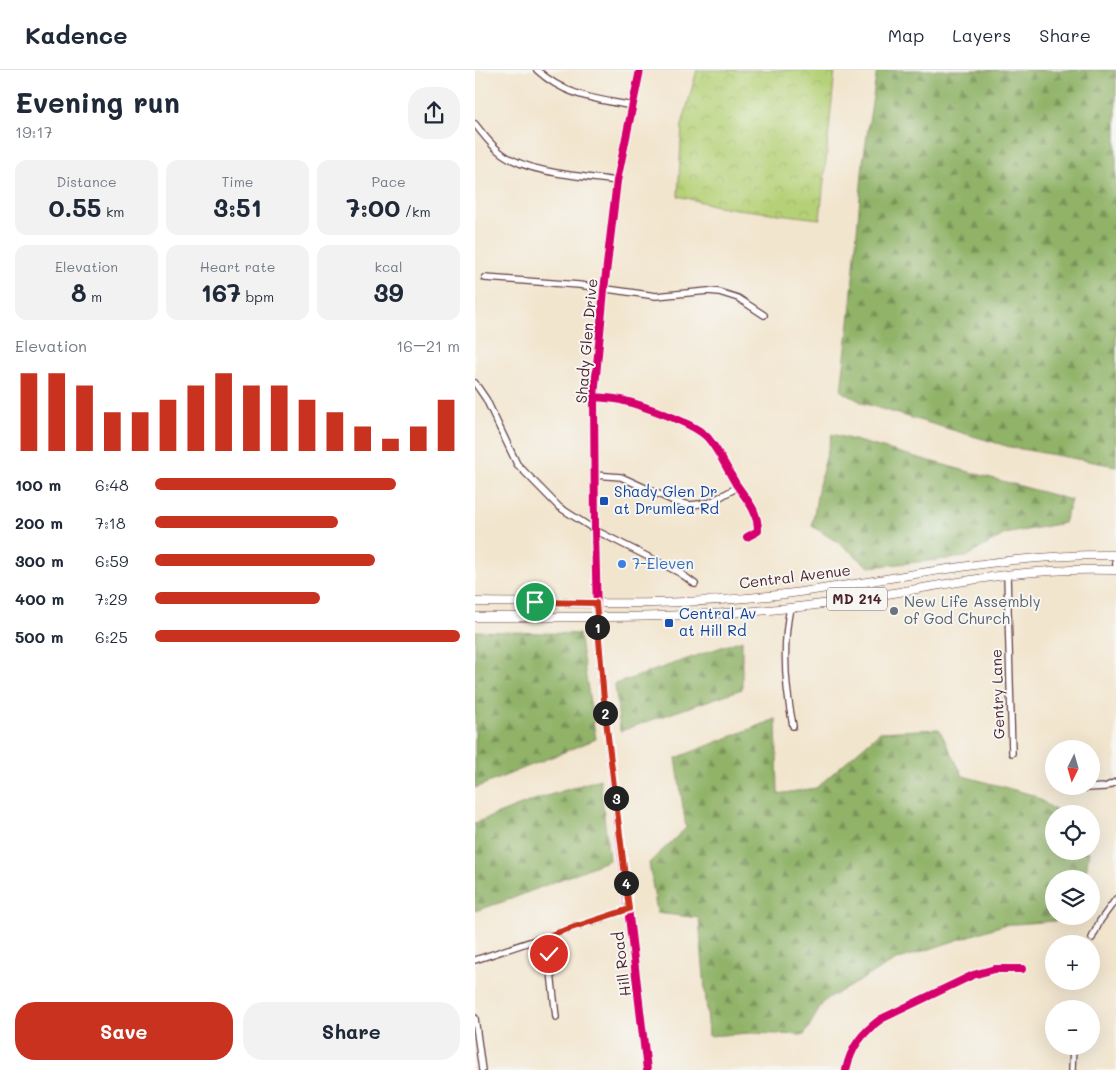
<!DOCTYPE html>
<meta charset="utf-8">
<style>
body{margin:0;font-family:Mali,sans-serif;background:#f2f2f3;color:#1f2937;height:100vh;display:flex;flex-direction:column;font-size:19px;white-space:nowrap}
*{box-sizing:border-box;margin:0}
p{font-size:16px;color:#747a83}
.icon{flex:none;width:28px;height:28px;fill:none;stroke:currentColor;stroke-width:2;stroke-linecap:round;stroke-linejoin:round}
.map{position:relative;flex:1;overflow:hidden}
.side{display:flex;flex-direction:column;background:#fff;width:475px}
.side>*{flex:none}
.needle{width:32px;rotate:185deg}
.controls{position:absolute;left:570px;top:670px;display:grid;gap:10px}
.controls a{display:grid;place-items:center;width:55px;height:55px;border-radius:50%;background:#fff;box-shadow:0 5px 20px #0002;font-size:25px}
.pin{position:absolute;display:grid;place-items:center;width:42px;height:42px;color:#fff;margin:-21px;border:2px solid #fff;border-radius:50%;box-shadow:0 1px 5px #0007}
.km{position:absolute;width:25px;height:25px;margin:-12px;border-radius:50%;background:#222;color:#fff;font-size:14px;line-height:25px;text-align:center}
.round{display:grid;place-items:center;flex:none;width:52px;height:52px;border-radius:20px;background:#f2f2f3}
.headline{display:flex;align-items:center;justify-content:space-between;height:85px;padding:0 15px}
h1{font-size:28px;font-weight:800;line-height:38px}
.figures{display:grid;grid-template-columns:repeat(3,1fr);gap:8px;height:85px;padding:5px 15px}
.figures div{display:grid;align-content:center;border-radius:12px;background:#f2f2f3;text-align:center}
.figures b{font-size:25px;font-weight:800}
.figures small{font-size:14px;font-weight:400}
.figures p{font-size:14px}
.chart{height:140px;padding:10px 15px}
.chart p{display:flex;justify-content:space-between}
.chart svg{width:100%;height:90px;margin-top:5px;stroke:#c8321e;stroke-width:6}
.button{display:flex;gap:10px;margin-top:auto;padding:10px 15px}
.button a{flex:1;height:58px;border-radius:20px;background:#c8321e;color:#fff;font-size:20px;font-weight:800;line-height:58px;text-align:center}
.button a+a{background:#f2f2f3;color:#1f2937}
ul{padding:0 15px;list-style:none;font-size:16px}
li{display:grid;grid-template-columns:80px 60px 1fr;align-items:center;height:38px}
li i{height:12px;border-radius:6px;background:#c8321e}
header{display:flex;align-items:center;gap:30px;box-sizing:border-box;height:70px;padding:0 25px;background:#fff;border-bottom:1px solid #e0e1e3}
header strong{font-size:24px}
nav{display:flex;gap:28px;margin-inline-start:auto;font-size:18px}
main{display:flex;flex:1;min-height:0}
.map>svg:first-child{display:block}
</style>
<header>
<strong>Kadence</strong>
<nav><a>Map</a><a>Layers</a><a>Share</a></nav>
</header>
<main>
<section class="side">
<div class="headline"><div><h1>Evening run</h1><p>19:17</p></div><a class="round"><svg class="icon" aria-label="share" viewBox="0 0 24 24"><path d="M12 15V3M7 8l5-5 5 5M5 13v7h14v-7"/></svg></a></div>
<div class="figures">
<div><p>Distance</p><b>0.55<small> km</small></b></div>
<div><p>Time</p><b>3:51</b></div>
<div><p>Pace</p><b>7:00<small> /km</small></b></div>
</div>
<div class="figures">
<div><p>Elevation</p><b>8<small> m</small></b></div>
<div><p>Heart rate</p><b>167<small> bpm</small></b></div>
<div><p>kcal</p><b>39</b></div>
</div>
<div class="chart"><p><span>Elevation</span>16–21 m</p>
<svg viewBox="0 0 160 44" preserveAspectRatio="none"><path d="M5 44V6M15 44V6M25 44V12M35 44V25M45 44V25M55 44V19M65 44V12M75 44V6M85 44V12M95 44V12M105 44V19M115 44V25M125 44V32M135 44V38M145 44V32M155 44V19"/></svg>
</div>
<ul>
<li><b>100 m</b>6:48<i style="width:79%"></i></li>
<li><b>200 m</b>7:18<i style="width:60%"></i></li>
<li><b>300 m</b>6:59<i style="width:72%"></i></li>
<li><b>400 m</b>7:29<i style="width:54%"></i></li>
<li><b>500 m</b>6:25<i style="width:100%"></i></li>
</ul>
<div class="button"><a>Save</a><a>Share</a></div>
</section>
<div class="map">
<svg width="641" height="1000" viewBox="0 0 641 1000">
<defs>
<pattern id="forest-firs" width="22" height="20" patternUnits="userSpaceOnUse" patternTransform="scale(1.25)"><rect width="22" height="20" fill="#90b368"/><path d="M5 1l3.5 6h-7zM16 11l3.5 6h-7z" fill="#789156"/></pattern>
<pattern id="park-crowns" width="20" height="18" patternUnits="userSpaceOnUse" patternTransform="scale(1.25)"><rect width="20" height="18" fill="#b5d177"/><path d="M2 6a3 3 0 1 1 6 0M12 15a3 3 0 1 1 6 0" fill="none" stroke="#9db367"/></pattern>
</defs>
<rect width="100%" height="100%" fill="#f6f6f2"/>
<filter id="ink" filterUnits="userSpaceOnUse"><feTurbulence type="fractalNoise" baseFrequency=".02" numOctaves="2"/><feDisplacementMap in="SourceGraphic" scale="10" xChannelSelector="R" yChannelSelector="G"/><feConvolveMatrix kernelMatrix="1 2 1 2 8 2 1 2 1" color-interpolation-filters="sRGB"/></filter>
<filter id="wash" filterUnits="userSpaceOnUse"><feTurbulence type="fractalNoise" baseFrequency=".0096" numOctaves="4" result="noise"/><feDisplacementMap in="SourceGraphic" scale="20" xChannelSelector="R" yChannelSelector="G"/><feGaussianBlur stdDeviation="1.12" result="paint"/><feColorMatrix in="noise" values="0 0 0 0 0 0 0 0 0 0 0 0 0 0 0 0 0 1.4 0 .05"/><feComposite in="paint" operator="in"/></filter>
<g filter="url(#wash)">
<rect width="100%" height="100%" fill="#f2e5ce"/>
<path fill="url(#forest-firs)" stroke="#6d694a" d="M 402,0 L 641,0 L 641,396 L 535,377 L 390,334 L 366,321 L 375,244 L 388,92 Z
M 357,364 L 596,430 L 589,453 L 530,464 L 491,487 L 394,497 L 371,478 L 337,456 L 344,415 Z
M 0,561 L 104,564 L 121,669 L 0,718 Z
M 267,570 L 267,619 L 145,661 L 140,614 Z
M 301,649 L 303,724 L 341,718 L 405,662 L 464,659 L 488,706 L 558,725 L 586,744 L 579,744 L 579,781 L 614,781 L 610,809 L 579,809 L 579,846 L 605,846 L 604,849 L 528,855 L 421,890 L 349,931 L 329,965 L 275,963 L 234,966 L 224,848 L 182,843 L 174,793 L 211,758 L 201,688 Z
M 125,709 L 134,790 L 36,829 L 0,841 L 0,753 L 59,730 Z"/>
<path fill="url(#park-crowns)" stroke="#807851" d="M 222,0 L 360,0 L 345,149 L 246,137 L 203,126 L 207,55 Z"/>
</g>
<g filter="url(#ink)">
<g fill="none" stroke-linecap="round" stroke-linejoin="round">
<defs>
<path id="minor" d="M 62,0 C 90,26 121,29 158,36
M 165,0 L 142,111 L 129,220 L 119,327 L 120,460 L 122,546 L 130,642 L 172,1000
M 0,54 C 9,65 17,77 29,85 C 57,104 108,106 142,111
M 10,208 L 104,215 L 181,226 L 233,221 L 244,222 L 263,228 L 289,245
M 0,313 L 11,329 L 42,394 L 84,437 L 120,460 L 205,503 L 220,514
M 119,327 C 128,328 137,328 146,330 C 166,335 220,353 233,368 C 244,381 252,399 261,414 C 272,430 283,440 283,461 L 272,467
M 120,405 L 146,407 L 201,432 L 215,435 L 234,433 L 263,417
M 640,485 L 641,495
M 532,505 L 537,683
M 315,538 C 307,577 310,616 318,656
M 612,718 L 630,717 L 641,712
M 72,867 L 81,947
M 617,868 L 625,851 L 641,829
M 0,890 L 154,839
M 0,948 L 7,1000
M 371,1000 C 376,977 387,963 406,949 L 498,905 L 520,899 L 547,899
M 597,1000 L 598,976"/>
<path id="major" d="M 0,532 C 103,533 208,537 310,524 C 421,510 529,483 641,485
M 0,547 C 105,547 210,549 314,538 C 387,531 459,514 531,505 C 568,500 604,499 641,500"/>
</defs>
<use href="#minor" stroke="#633d43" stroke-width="8"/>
<use href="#major" stroke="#633d43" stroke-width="9"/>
<use href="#minor" stroke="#fff" stroke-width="5.5"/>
<use href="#major" stroke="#fff" stroke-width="8"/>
<defs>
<path id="cycleway" d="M 165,0 L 142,111 L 129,220 L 119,327 L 120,460 L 122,546 L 130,642 L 172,1000
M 119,327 C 128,328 137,328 146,330 C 166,335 220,353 233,368 C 244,381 252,399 261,414 C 272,430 283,440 283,461 L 272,467
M 371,1000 C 376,977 387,963 406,949 L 498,905 L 520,899 L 547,899"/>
</defs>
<use href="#cycleway" stroke="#f6f6f2" stroke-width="11"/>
<use href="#cycleway" stroke="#d6006c" stroke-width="8"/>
</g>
</g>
<g fill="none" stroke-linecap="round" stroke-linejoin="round" filter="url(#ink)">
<defs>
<path id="route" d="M 60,532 L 121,533 L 130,642 L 154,839 L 72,866 L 74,884"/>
</defs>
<use href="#route" stroke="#fff" stroke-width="10"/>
<use href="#route" stroke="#c8321e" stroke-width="6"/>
</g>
<g fill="#1a4fb4" stroke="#f6f6f2" stroke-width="2">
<rect x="124" y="426" width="10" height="10" rx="2.5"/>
<rect x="189" y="548" width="10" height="10" rx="2.5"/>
</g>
<circle fill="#3f7fe0" stroke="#f6f6f2" stroke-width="2" cx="147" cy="494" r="5"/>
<circle fill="#6b7280" stroke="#f6f6f2" stroke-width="2" cx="419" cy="541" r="5"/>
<g text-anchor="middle" stroke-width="4" stroke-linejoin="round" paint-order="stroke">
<rect fill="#f6f6f2" stroke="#7e6067" stroke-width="1" x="352" y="517.5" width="60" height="23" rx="4"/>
<g font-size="14" font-weight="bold" fill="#4a1f2b">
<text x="382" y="534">MD 214</text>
</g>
<g font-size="15" fill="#4a1f2b" stroke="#f6f6f2">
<text transform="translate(112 271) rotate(-85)" y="5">Shady Glen Drive</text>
<text transform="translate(320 507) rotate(-7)" y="5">Central Avenue</text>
<text transform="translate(523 624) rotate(-92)" y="5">Gentry Lane</text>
<text transform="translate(147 894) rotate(-97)" y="5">Hill Road</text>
</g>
<g font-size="15" fill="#164399" stroke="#f6f6f2" text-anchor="start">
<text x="139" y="427">Shady Glen Dr<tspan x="139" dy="17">at Drumlea Rd</tspan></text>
<text x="204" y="549">Central Av<tspan x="204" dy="17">at Hill Rd</tspan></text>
</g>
<g font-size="15" fill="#366cbe" stroke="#f6f6f2" text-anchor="start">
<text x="157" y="499">7-Eleven</text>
</g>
<g font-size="15" fill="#5b616d" stroke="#f6f6f2" text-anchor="start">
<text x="429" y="537">New Life Assembly<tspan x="429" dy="17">of God Church</tspan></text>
</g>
</g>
</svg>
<div class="controls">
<a><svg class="needle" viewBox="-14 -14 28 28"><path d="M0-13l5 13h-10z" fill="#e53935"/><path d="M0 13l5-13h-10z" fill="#747a83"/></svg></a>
<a><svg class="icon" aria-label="locate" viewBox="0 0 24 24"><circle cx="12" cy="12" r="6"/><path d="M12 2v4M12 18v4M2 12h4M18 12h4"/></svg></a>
<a><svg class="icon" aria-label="layers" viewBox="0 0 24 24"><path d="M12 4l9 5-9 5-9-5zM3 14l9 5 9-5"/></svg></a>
<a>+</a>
<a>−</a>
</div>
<div class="pin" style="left:60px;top:532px;background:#1e9e55"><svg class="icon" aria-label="arrive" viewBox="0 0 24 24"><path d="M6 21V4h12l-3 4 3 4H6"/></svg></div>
<div class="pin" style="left:74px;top:884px;background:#d93025"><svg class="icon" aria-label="check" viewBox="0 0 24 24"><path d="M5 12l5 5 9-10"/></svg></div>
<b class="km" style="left:122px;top:557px">1</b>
<b class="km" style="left:130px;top:643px">2</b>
<b class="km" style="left:141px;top:728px">3</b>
<b class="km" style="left:151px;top:813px">4</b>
</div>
</main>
